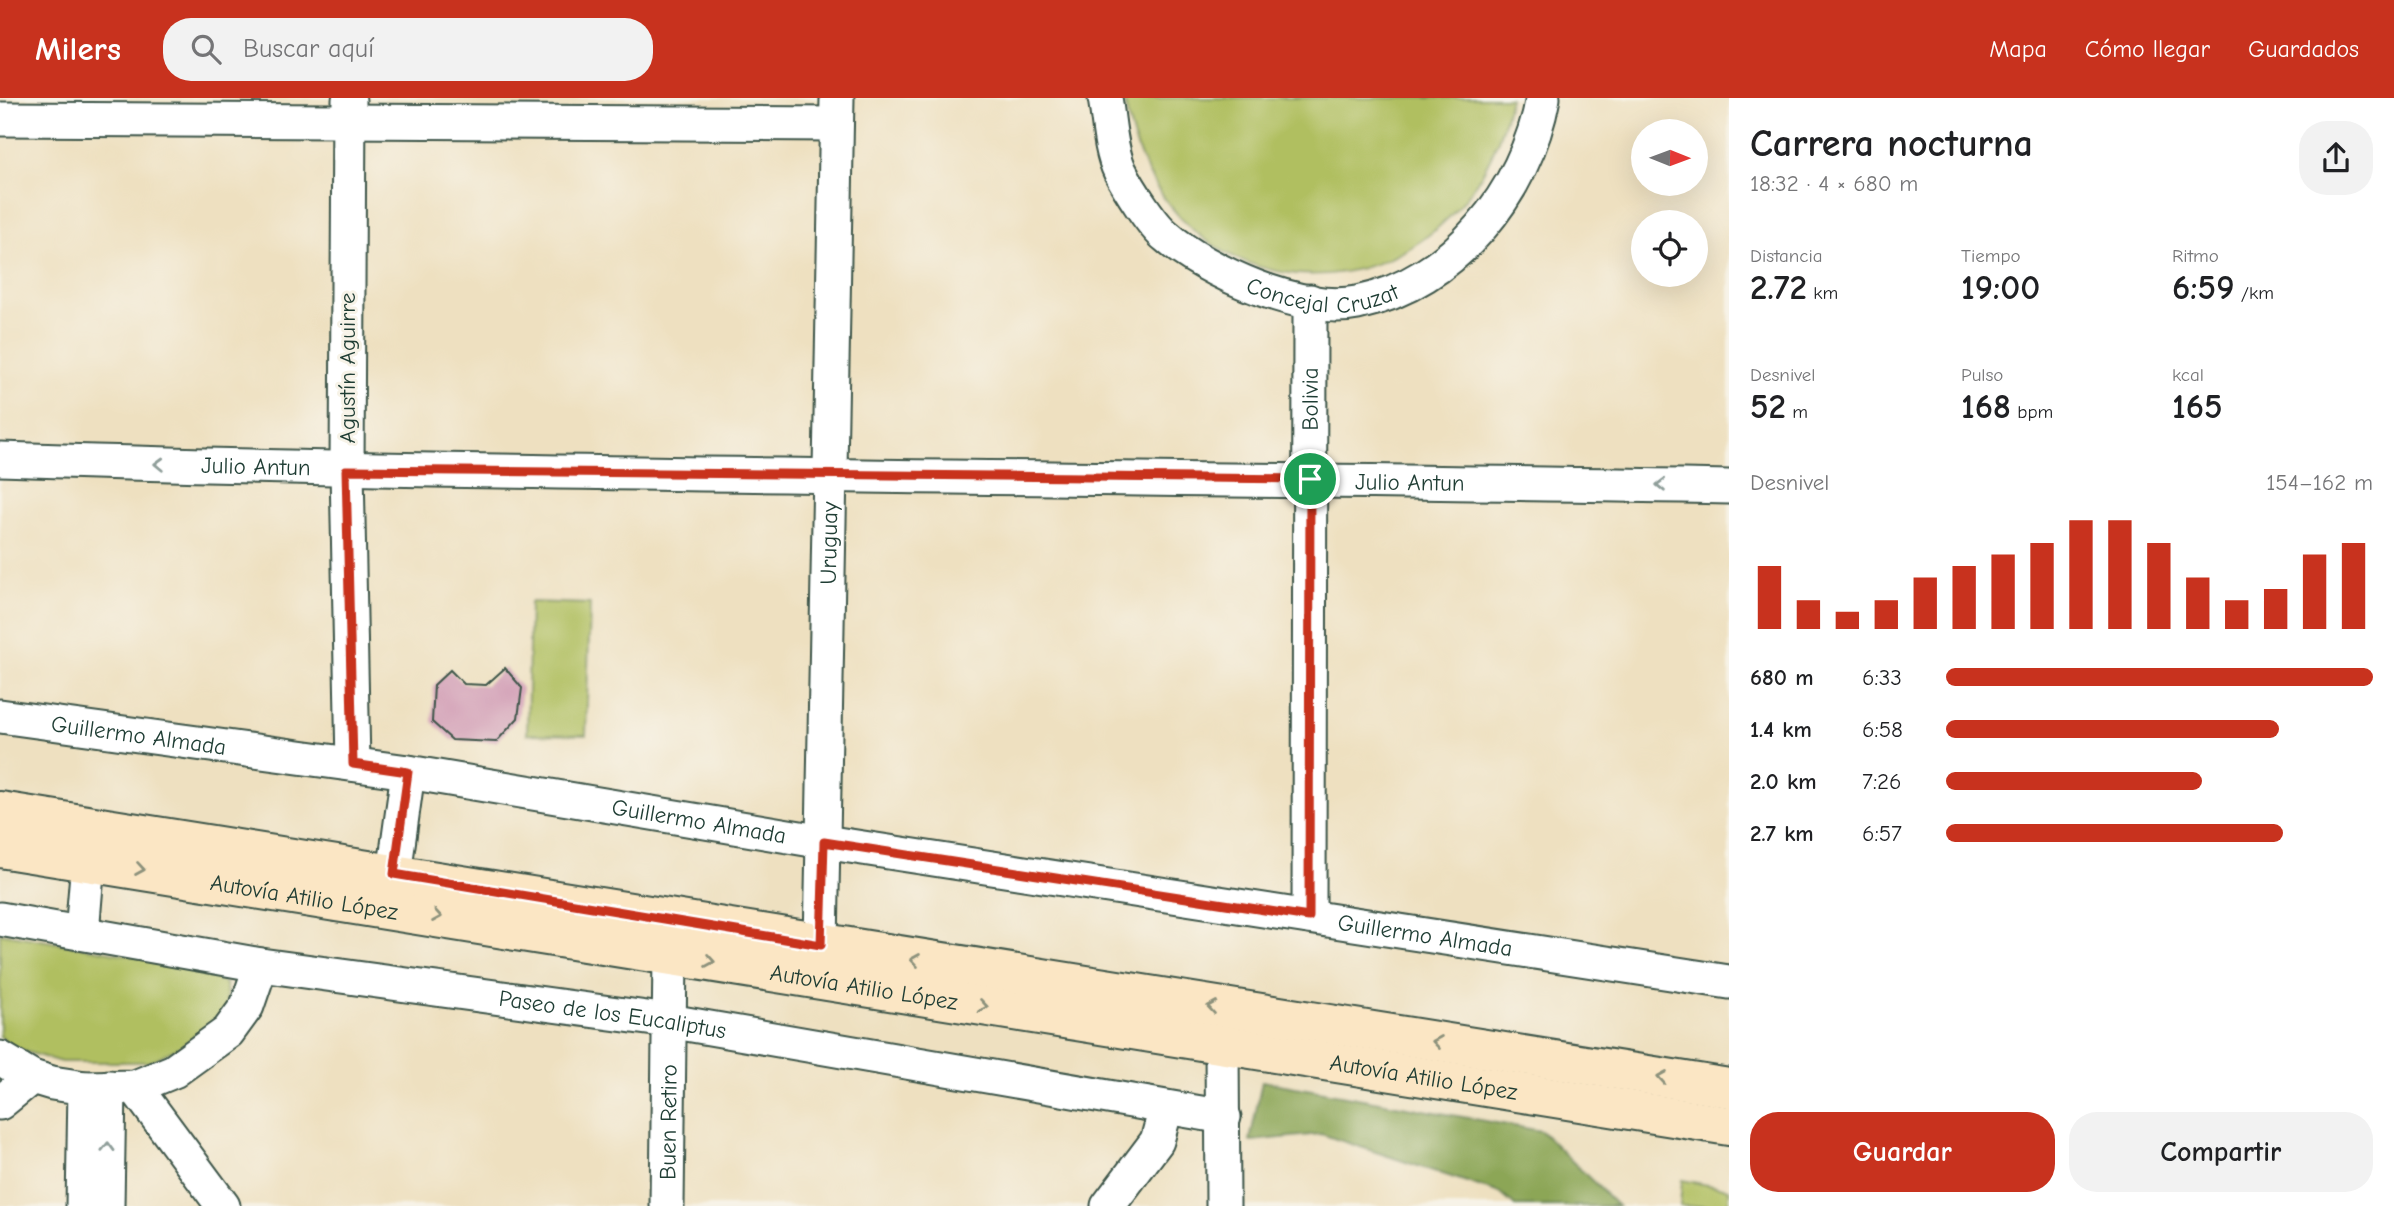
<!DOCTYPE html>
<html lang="es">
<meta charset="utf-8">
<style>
body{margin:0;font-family:"Comic Neue",sans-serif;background:#f2f2f2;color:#202124;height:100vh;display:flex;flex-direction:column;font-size:26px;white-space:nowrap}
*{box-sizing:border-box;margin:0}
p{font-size:23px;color:#757577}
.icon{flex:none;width:38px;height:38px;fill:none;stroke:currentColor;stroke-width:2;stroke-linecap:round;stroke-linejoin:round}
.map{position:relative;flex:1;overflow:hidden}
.panel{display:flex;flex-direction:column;background:#fff;width:665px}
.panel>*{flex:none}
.needle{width:46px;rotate:91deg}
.controls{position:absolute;left:1631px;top:21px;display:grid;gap:14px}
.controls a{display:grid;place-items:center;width:77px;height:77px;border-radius:50%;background:#fff;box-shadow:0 7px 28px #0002;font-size:35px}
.pin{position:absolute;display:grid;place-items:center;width:60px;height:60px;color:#fff;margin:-30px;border:4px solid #fff;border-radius:50%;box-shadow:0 2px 7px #0007}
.round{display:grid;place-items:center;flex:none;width:74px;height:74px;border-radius:28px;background:#f2f2f2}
.overview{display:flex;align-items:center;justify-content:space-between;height:119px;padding:0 21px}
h1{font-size:38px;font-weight:700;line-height:52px}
.metrics{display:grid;grid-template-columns:repeat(3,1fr);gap:10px;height:119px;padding:7px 21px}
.metrics div{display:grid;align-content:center}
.metrics b{font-size:35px;font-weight:700}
.metrics small{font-size:19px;font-weight:400}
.metrics p{font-size:19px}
.chart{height:196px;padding:14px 21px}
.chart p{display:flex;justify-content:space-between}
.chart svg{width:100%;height:126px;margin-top:7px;stroke:#c8321e;stroke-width:6}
.primary-button{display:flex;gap:14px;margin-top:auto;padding:14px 21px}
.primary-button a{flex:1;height:80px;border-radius:28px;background:#c8321e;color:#fff;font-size:28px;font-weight:700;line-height:80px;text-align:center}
.primary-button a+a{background:#f2f2f2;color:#202124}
ul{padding:0 21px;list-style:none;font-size:23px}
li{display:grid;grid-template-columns:112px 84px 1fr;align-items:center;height:52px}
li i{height:18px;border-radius:9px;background:#c8321e}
header{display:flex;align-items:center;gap:42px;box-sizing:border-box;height:98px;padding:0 35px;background:#c8321e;color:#fff}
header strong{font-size:33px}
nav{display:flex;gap:38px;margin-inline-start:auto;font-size:24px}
.search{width:490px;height:63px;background:#f2f2f2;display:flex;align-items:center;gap:18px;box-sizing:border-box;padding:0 24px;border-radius:28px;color:#757577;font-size:26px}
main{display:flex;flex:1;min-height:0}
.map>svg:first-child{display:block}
</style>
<header>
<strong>Milers</strong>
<div class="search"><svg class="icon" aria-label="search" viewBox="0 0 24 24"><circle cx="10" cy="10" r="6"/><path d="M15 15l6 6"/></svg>Buscar aquí</div>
<nav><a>Mapa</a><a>Cómo llegar</a><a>Guardados</a></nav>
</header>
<main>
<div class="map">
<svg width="1729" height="1108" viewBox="0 0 1729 1108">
<rect width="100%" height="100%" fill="#f7f3e8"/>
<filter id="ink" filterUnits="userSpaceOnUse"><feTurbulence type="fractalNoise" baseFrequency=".0143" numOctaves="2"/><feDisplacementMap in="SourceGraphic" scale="14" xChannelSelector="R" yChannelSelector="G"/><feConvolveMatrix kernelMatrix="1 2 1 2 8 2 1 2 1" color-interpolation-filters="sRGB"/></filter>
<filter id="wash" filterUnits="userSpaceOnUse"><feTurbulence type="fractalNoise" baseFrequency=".00686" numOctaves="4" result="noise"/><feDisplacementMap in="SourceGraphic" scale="28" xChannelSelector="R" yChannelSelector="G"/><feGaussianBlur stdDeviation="1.57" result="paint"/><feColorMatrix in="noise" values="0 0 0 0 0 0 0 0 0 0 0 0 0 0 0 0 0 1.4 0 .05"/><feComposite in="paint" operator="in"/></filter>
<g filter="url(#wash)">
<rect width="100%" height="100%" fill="#eee0c0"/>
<path fill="#b0bf61" stroke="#687e4a" stroke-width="2" d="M 1124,0 L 1510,0 C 1462,234 1164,237 1124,0 Z
M 530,504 L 590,506 L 586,637 L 527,636 Z
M 0,835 L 197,869 L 226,886 L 227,913 L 180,949 L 149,964 L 61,964 L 13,950 L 0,938 Z
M 1682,1082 L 1729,1091 L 1729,1108 L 1680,1108 Z"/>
<path fill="#8ca657" stroke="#567246" stroke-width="2" d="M 1262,983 L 1541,1033 L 1618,1108 L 1515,1108 L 1500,1095 L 1321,1036 L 1250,1043 Z"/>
<g id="blocks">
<path fill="#d09ab3" d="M 505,570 L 522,590 L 518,620 L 496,644 L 452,642 L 432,624 L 434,587 L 450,572 L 464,586 L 486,587 Z"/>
</g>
</g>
<g filter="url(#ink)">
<use href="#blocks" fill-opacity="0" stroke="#3e5549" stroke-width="2"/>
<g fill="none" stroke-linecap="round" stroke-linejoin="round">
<defs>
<g id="street">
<path id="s1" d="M 1105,0 C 1109,22 1110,52 1120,73 C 1128,89 1152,127 1166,138 C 1206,174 1303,216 1357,205 C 1454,185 1526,93 1543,0"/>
<path d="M 349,2 L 347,372 L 353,666"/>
<path d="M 0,21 L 836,26"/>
<path id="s2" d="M 0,361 C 576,380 1153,378 1729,389"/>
<path id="s3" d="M 0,618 L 408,674 L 824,744 L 1729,884"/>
<path d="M 394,776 L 408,674"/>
<path id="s4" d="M 1309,819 L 1310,203"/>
<path id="s5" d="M 0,821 L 261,867 L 669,923 L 1224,1019"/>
<path d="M 82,835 L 88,763"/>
<path id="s6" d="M 821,847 L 837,0"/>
<path d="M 1222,947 L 1223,1108"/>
<path d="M 0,960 L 32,979 L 52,985 L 85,990 L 135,989 L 174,973 L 228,934 L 247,908 L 261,867"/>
<path d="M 135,989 L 223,1108"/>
<path d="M 0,1005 L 32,979"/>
<path d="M 83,1108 L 85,990"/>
<path d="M 107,1108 L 109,989"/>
<path id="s7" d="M 667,1108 L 670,857"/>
<path d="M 1108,1108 L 1157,1043 L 1166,1010"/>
</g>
<g id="secondary">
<path d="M 0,713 L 1729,990"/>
<path id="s8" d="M 0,750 L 1729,1028"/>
</g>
</defs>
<use href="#street" stroke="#3e5549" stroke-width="37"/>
<use href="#secondary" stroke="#3e5549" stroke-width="42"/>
<use href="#street" stroke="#fff" stroke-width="33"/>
<use href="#secondary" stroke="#fbe6c4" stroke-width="38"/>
</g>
<defs><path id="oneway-chevron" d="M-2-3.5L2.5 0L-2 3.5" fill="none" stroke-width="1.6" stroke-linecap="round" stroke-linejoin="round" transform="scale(1.75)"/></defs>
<g stroke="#8f9e9a">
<use href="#oneway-chevron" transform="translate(159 366) rotate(-178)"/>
<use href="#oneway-chevron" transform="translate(1661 387) rotate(-179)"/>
<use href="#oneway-chevron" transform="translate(108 1049) rotate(-89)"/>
</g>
<g stroke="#8d927c">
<use href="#oneway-chevron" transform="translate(140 771) rotate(9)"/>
<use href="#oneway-chevron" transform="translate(437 818) rotate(9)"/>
<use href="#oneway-chevron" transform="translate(915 862) rotate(-171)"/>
<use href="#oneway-chevron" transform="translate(710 863) rotate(10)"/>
<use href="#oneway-chevron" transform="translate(983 908) rotate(9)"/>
<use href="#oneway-chevron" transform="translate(1212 909) rotate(-171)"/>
<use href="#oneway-chevron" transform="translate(1437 944) rotate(-171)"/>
<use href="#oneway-chevron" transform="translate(1662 979) rotate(-171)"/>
</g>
</g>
<g fill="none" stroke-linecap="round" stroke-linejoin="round" filter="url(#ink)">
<defs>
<path id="route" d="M 346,372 L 1310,381 L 1309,819 L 824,744 L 821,847 L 394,776 L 408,674 L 353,666 Z"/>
</defs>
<use href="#route" stroke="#fff" stroke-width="14"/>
<use href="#route" stroke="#c8321e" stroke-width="9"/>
</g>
<g text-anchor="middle" stroke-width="6" stroke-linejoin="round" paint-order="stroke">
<g font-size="23" fill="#1f3d34" stroke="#f7f3e8">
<text dy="8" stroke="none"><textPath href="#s1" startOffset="327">Concejal Cruzat</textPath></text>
<text transform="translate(347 270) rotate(-90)" y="8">Agustín Aguirre</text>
<text dy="8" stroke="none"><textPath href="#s4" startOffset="518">Bolivia</textPath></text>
<text dy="8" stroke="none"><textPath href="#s2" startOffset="256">Julio Antun</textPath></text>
<text dy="8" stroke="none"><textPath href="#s2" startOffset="1410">Julio Antun</textPath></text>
<text dy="8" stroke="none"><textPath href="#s6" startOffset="402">Uruguay</textPath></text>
<text dy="8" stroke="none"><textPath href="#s3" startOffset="140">Guillermo Almada</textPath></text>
<text dy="8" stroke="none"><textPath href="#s3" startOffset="707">Guillermo Almada</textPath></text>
<text dy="8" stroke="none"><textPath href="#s8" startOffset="308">Autovía Atilio López</textPath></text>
<text dy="8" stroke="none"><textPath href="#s3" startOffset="1442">Guillermo Almada</textPath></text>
<text dy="8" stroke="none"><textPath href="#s8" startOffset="875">Autovía Atilio López</textPath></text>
<text dy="8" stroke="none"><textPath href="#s5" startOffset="620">Paseo de los Eucaliptus</textPath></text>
<text dy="8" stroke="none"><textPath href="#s8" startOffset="1442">Autovía Atilio López</textPath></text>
<text dy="8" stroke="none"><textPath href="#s7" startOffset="84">Buen Retiro</textPath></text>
</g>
</g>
</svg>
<div class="controls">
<a><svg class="needle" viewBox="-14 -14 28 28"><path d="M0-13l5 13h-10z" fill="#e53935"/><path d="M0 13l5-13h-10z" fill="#757577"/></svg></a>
<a><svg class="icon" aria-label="locate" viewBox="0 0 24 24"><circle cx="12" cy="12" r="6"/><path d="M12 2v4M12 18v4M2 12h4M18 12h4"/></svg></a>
</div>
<div class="pin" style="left:1310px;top:381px;background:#1e9e55"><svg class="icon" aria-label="arrive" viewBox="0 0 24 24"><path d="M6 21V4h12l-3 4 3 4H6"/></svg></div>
</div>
<section class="panel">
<div class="overview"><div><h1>Carrera nocturna</h1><p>18:32 · 4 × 680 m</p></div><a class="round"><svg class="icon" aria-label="share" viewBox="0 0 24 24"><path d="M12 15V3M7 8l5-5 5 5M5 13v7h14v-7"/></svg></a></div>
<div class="metrics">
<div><p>Distancia</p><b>2.72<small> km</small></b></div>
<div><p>Tiempo</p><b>19:00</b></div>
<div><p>Ritmo</p><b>6:59<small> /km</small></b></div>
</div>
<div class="metrics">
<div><p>Desnivel</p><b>52<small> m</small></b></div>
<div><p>Pulso</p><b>168<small> bpm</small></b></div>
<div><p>kcal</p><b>165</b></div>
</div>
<div class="chart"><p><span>Desnivel</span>154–162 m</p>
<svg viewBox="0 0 160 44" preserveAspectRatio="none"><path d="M5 44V22M15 44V34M25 44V38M35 44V34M45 44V26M55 44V22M65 44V18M75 44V14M85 44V6M95 44V6M105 44V14M115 44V26M125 44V34M135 44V30M145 44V18M155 44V14"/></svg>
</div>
<ul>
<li><b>680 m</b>6:33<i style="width:100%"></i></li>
<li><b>1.4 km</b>6:58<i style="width:78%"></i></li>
<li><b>2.0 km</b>7:26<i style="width:60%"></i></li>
<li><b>2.7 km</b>6:57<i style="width:79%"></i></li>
</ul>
<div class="primary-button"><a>Guardar</a><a>Compartir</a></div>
</section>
</main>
